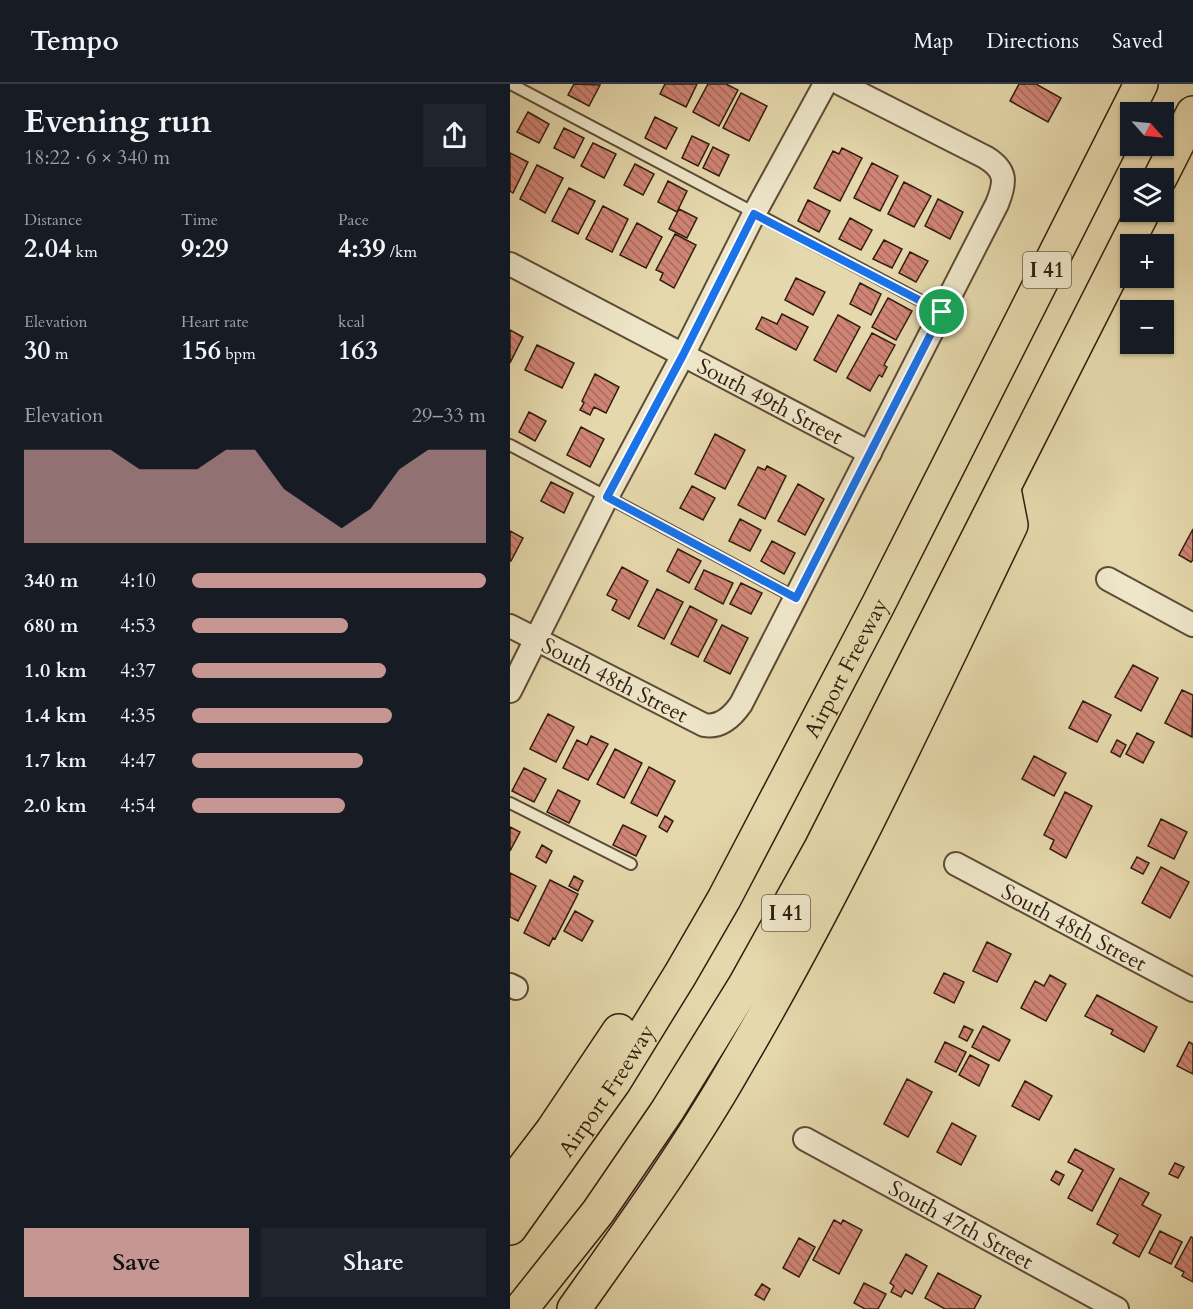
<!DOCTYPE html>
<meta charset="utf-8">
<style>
body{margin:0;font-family:Cardo,serif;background:#20242c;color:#f1f3f6;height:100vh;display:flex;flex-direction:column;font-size:22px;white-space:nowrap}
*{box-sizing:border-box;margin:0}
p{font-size:20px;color:#9ea1a6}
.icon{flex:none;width:33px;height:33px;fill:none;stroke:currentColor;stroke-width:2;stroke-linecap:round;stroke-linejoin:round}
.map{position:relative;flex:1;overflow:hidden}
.drawer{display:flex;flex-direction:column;background:#171b24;width:510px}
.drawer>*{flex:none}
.needle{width:39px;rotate:117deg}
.fabs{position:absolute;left:610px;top:18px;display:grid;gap:12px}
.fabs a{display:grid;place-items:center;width:54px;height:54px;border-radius:0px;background:#171b24;box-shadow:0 2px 4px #0004;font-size:30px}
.pin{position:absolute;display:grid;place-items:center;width:51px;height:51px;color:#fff;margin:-26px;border:3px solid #fff;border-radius:50%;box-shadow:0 2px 6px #0007}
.round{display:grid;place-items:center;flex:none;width:63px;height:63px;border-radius:0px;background:#20242c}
.summary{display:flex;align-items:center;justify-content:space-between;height:102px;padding:0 24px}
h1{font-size:33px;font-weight:700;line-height:45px}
.stats{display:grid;grid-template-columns:repeat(3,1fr);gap:9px;height:102px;padding:6px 24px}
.stats div{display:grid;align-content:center}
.stats b{font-size:26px;font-weight:700}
.stats small{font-size:16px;font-weight:400}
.stats p{font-size:16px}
.chart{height:168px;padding:12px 24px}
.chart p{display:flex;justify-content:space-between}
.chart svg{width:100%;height:108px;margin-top:6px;fill:#c59692;opacity:.7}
.action{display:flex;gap:12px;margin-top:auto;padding:12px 24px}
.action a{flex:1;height:69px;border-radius:0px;background:#c59692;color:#111;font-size:24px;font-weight:700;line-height:69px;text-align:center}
.action a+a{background:#20242c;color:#f1f3f6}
ul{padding:0 24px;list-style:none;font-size:20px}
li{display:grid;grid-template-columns:96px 72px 1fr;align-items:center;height:45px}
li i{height:15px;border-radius:8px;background:#c59692}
header{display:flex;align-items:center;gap:36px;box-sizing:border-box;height:84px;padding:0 30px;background:#171b24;border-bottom:2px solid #363941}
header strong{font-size:28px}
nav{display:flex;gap:33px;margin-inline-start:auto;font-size:21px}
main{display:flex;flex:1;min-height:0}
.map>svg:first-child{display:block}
</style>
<header>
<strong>Tempo</strong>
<nav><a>Map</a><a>Directions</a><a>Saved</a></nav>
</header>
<main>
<section class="drawer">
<div class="summary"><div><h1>Evening run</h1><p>18:22 · 6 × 340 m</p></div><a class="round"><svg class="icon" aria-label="share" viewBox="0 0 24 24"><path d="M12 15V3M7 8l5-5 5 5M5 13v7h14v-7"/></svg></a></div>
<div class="stats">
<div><p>Distance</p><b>2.04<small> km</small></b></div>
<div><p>Time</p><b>9:29</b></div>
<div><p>Pace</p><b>4:39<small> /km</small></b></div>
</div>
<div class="stats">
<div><p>Elevation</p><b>30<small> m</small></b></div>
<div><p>Heart rate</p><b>156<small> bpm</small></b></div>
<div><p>kcal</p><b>163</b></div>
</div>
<div class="chart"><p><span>Elevation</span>29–33 m</p>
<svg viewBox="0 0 160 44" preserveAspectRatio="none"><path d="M0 44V6L10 6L20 6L30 6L40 14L50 14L60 14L70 6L80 6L90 22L100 30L110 38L120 30L130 14L140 6L150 6L160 6V44z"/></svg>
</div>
<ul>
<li><b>340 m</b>4:10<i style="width:100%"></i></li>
<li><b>680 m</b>4:53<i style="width:53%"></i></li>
<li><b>1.0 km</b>4:37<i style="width:66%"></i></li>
<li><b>1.4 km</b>4:35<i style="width:68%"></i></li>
<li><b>1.7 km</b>4:47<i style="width:58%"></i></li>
<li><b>2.0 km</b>4:54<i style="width:52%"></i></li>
</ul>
<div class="action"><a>Save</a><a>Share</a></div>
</section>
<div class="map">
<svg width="683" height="1225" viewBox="0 0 683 1225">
<defs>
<pattern id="building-back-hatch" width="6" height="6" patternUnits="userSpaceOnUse" patternTransform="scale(1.5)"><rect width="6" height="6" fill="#d08475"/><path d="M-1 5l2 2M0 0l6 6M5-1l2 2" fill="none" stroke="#a96b5e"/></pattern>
</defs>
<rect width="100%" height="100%" fill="#e5d8ac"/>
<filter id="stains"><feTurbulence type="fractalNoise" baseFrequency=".00333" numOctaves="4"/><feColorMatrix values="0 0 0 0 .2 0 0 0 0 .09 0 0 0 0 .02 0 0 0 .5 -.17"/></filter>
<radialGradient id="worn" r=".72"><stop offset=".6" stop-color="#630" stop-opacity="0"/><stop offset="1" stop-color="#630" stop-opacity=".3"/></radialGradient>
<path fill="url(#building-back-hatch)" stroke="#311c0e" stroke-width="1.5" d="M 64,0 L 90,1 L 79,22 L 58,11 Z
M 155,0 L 187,0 L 176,23 L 150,10 Z
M 198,0 L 216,0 L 228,6 L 209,42 L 183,28 Z
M 509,0 L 526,0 L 551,14 L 538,38 L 500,17 Z
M 231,9 L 257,22 L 239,57 L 213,44 Z
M 18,28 L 39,40 L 29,59 L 7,48 Z
M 145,33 L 167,44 L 156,65 L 135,54 Z
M 54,44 L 74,54 L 64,74 L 44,64 Z
M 182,52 L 199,60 L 188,82 L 172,74 Z
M 83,59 L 106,70 L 94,94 L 71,82 Z
M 203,63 L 219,71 L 209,92 L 193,84 Z
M 332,64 L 352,74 L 330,117 L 304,104 L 323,67 L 329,70 Z
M 0,69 L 18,78 L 3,109 L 0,107 Z
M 362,79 L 388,92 L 370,127 L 344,114 Z
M 125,80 L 144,90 L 133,111 L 114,101 Z
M 27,81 L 53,94 L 35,129 L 10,115 Z
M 158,97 L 177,107 L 167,128 L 148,118 Z
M 394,98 L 421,112 L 404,143 L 378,130 Z
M 59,104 L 85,117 L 68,150 L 42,137 Z
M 428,115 L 453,128 L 440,155 L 415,142 Z
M 298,116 L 320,127 L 309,148 L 288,137 Z
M 93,122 L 118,135 L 102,168 L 76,155 Z
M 169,125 L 187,134 L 177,154 L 159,145 Z
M 340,134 L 362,146 L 351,166 L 329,155 Z
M 127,139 L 152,153 L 136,184 L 110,171 Z
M 165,150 L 186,161 L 164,204 L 150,196 L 153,189 L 146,186 Z
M 374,156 L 392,165 L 382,184 L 363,175 Z
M 400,168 L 418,177 L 406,198 L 389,189 Z
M 286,194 L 315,208 L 303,231 L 275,216 Z
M 350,199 L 371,210 L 361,231 L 340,220 Z
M 378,214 L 402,227 L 386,256 L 362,243 Z
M 272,230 L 298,243 L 286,266 L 246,245 L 252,233 L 267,240 Z
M 328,231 L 350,243 L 326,288 L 304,276 Z
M 0,246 L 13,253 L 0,279 Z
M 362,249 L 385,261 L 374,281 L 377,283 L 372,293 L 369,291 L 360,307 L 337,294 Z
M 27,261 L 64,279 L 52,304 L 15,286 Z
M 85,290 L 109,303 L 96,329 L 84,323 L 80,331 L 70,326 L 74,319 L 72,317 Z
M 19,328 L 36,337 L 25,357 L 9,348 Z
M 71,343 L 94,355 L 80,383 L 57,371 Z
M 205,350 L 235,366 L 215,405 L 185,390 Z
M 257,382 L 276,392 L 255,435 L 228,421 L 248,383 L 255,386 Z
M 41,398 L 63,409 L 54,429 L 31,417 Z
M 288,400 L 314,415 L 295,451 L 268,437 Z
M 182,402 L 205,414 L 193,436 L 170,424 Z
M 230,435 L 251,446 L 240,467 L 219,457 Z
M 683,445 L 683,476 L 681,478 L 669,471 Z
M 0,447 L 13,454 L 1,477 L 0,477 Z
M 262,457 L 285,469 L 274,490 L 251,477 Z
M 168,465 L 191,477 L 179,499 L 157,487 Z
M 112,483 L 138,497 L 119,535 L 102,526 L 107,516 L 97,511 Z
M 194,486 L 223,499 L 213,520 L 185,505 Z
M 231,499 L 252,509 L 241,530 L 220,520 Z
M 147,505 L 173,518 L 154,555 L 128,542 Z
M 180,522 L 207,536 L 188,573 L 161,560 Z
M 212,541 L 238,554 L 220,590 L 194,577 Z
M 623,581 L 648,594 L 631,627 L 605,613 Z
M 672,606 L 683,611 L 682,653 L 655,639 Z
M 573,617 L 601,631 L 587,658 L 559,644 Z
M 38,630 L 64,643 L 46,678 L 20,665 Z
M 627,649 L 644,658 L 633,679 L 616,670 Z
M 81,652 L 98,660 L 78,696 L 53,684 L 67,656 L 77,661 Z
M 607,656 L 616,661 L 610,673 L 601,668 Z
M 105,665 L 132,679 L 114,714 L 87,700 Z
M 524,672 L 556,689 L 544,712 L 512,695 Z
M 139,683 L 165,697 L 147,732 L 121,719 Z
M 14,684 L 36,695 L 24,718 L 2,707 Z
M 48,706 L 70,717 L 59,739 L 37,728 Z
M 555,708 L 582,722 L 556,774 L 540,765 L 544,756 L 534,751 Z
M 155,732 L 163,737 L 157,748 L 149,743 Z
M 651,735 L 677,748 L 664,775 L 638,762 Z
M 113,741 L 136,752 L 126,772 L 103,761 Z
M 0,743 L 10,748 L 0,767 Z
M 32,761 L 42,767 L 36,779 L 26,773 Z
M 627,773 L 639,779 L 633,790 L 621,784 Z
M 651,783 L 679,798 L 660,834 L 632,819 Z
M 0,789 L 26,802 L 8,837 L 0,833 Z
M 64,792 L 73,797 L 68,807 L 59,802 Z
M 40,796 L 68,810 L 45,855 L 43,854 L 39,862 L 14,849 Z
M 65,827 L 83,837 L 72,857 L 54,847 Z
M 477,858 L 501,870 L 487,898 L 463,887 Z
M 434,889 L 454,898 L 444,919 L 424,909 Z
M 540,891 L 556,900 L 536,937 L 511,924 L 525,897 L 534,902 Z
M 587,911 L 647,943 L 634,968 L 601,950 L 603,946 L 575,932 Z
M 454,942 L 463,946 L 457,957 L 449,953 Z
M 473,942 L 500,956 L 489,977 L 462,963 Z
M 435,958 L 456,968 L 446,988 L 425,978 Z
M 679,958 L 683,960 L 683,990 L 667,982 Z
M 460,971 L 479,981 L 469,1002 L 449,991 Z
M 397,995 L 422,1008 L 398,1053 L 374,1040 Z
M 515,997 L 542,1012 L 529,1036 L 502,1022 Z
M 442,1039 L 466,1052 L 451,1081 L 427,1068 Z
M 565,1065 L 604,1085 L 582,1127 L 558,1114 L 573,1086 L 558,1078 Z
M 665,1079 L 674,1083 L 668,1094 L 659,1090 Z
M 546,1087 L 554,1091 L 549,1101 L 541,1096 Z
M 610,1094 L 639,1109 L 632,1121 L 651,1131 L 629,1173 L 603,1159 L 608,1151 L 587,1140 Z
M 324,1136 L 331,1140 L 333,1136 L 352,1146 L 329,1190 L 303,1176 Z
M 650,1147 L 672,1158 L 661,1180 L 639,1169 Z
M 681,1153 L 683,1154 L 683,1198 L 672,1192 L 674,1188 L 665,1183 Z
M 289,1154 L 305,1163 L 289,1193 L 273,1184 Z
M 396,1170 L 417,1182 L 402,1210 L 395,1206 L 391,1213 L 381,1208 L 384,1202 L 380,1199 Z
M 428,1189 L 471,1212 L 464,1225 L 435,1225 L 415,1214 Z
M 354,1199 L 376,1210 L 368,1225 L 355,1225 L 344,1219 Z
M 252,1200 L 260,1205 L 254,1216 L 245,1211 Z"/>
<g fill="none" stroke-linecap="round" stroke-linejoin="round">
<defs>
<path id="lane" d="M 1,0 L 432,228
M 0,361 L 286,514
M 0,719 L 121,780"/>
<g id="street">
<path id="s1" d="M 0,180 L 360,369"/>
<path d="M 598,495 L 683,541"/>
<path id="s2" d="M 0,542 L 194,641 C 210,644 222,633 231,620 L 487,120 C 496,98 497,86 475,73 L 331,0"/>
<path d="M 0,607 L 97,413 L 173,271 L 244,130 L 315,0"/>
<path id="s3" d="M 446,780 L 683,906"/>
<path d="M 0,901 L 6,904"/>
<path id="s4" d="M 295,1055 L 607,1225"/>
</g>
<g id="highway">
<path d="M 650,94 L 683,29"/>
<path d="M 0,1102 L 42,1047 L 109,947"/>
<path id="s5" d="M 0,1144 L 104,998 L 170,891 L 214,815 L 368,521 L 631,0"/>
<path d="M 11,1225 L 88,1128 L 157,1027 L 235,901 L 311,764 L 633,128"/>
<path d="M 64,1225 C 120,1146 177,1067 225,983 C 328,808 413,624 501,441 L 494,405"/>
</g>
</defs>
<use href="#lane" stroke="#5e4b36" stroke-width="14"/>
<use href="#street" stroke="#5e4b36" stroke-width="26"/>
<use href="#highway" stroke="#311c0e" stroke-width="36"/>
<use href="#lane" stroke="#eee6c9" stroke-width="10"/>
<use href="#street" stroke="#eee6c9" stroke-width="22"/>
<use href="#highway" stroke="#e5d8ac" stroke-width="33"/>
</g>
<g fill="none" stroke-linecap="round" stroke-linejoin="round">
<defs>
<path id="route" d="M 244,130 L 432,228 L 286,514 L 97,413 L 173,271 Z"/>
</defs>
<use href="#route" stroke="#fff" stroke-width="12"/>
<use href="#route" stroke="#1a73e8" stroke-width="8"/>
</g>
<g text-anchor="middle" stroke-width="5" stroke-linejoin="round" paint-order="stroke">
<g fill="#eee6c9" stroke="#6a5946" stroke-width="1.5">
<rect x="513" y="168" width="48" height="36" rx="4.5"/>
<rect x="252" y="811" width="48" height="36" rx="4.5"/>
</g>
<g font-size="21" font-weight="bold" fill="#311c0e">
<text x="537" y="193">I 41</text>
<text x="276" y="836">I 41</text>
</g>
<g font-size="22" fill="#311c0e" stroke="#eee6c9">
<text dy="8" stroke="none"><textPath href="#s1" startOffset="294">South 49th Street</textPath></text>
<text dy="8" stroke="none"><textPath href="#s5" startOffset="654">Airport Freeway</textPath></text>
<text dy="8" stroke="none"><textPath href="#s2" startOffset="118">South 48th Street</textPath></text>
<text dy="8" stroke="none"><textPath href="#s3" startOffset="134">South 48th Street</textPath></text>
<text dy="8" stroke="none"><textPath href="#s5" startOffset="168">Airport Freeway</textPath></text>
<text dy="8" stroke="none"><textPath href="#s4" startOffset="178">South 47th Street</textPath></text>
</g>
</g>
<rect width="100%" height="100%" filter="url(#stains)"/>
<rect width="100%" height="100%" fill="url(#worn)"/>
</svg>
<div class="fabs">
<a><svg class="needle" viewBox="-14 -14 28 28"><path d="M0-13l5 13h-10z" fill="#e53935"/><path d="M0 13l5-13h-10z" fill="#9ea1a6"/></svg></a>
<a><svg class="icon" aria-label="layers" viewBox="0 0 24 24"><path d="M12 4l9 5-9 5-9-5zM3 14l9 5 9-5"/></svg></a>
<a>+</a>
<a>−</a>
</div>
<div class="pin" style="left:432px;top:228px;background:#1e9e55"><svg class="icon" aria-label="arrive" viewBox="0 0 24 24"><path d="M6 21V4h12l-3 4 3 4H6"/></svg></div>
</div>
</main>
